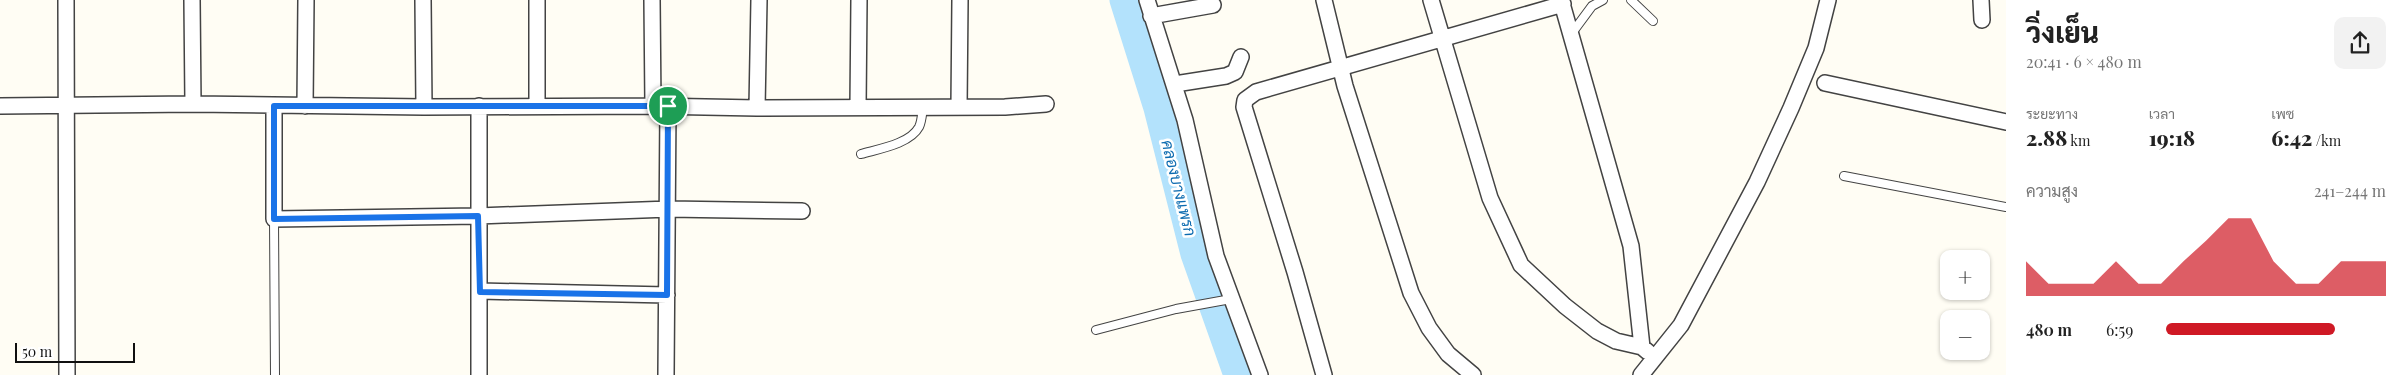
<!DOCTYPE html>
<html lang="th">
<meta charset="utf-8">
<style>
body{margin:0;font-family:"Playfair Display",Sarabun,serif;background:#f2f2f2;color:#222;height:100vh;display:flex;flex-direction:column;font-size:19px;white-space:nowrap}
*{box-sizing:border-box;margin:0}
p{font-size:16px;color:#767676}
.icon{flex:none;width:28px;height:28px;fill:none;stroke:currentColor;stroke-width:2;stroke-linecap:round;stroke-linejoin:round}
.map{position:relative;flex:1;overflow:hidden}
.side{display:flex;flex-direction:column;background:#fff;width:400px}
.side>*{flex:none}
.controls{position:absolute;left:1940px;top:250px;display:grid;gap:10px}
.controls a{display:grid;place-items:center;width:50px;height:50px;border-radius:10px;background:#fff;box-shadow:0 1px 4px #0004;font-size:25px}
.scale{position:absolute;left:15px;bottom:12px;width:120px;box-sizing:border-box;padding-left:5px;border:2px solid #101010;border-top:0;font-size:14px;line-height:18px;white-space:nowrap;color:#101010;-webkit-text-stroke:4px #fff;paint-order:stroke}
.pin{position:absolute;display:grid;place-items:center;width:42px;height:42px;color:#fff;margin:-21px;border:2px solid #fff;border-radius:50%;box-shadow:0 1px 5px #0007}
.round{display:grid;place-items:center;flex:none;width:52px;height:52px;border-radius:10px;background:#f2f2f2}
.headline{display:flex;align-items:center;justify-content:space-between;height:85px;padding:0 20px}
h1{font-size:28px;font-weight:800;line-height:38px}
.metrics{display:grid;grid-template-columns:repeat(3,1fr);gap:8px;height:85px;padding:5px 20px}
.metrics div{display:grid;align-content:center}
.metrics b{font-size:21px;font-weight:800}
.metrics small{font-size:14px;font-weight:400}
.metrics p{font-size:14px}
.chart{height:140px;padding:10px 20px}
.chart p{display:flex;justify-content:space-between}
.chart svg{width:100%;height:90px;margin-top:5px;fill:#cf1925;opacity:.7}
ul{padding:0 20px;list-style:none;font-size:16px}
li{display:grid;grid-template-columns:80px 60px 1fr;align-items:center;height:38px}
li i{height:12px;border-radius:6px;background:#cf1925}
main{display:flex;flex:1;min-height:0}
.map>svg:first-child{display:block}
</style>
<main>
<div class="map">
<svg width="2006" height="375" viewBox="0 0 2006 375">
<rect width="100%" height="100%" fill="#fffdf4"/>
<g fill="none" stroke-linecap="round" stroke-linejoin="round">
<path stroke="#b3e2fc" stroke-width="29" d="M 1124,0 L 1158,108 L 1195,254 L 1238,375"/>
<defs>
<path id="lane" d="M 1631,0 L 1653,21
M 1572,33 L 1592,6 L 1603,0
M 861,154 C 878,149 910,144 919,127 C 922,121 922,113 923,107
M 1844,176 L 2006,207
M 274,219 L 275,375
M 1096,330 L 1176,309 L 1231,299"/>
<path id="street" d="M 66,0 L 67,375
M 192,0 L 193,104
M 423,0 L 424,107
M 652,0 L 653,106
M 1147,0 L 1185,120 L 1216,256 L 1260,375
M 1324,0 L 1345,86 L 1411,293 L 1429,328 L 1448,354 L 1473,375
M 1431,0 L 1490,198 L 1521,265 L 1565,306 L 1597,331 L 1616,341 L 1642,347
M 1561,0 L 1631,246 L 1642,347 L 1648,352
M 1981,0 L 1982,20
M 1151,16 L 1213,5
M 1825,83 L 2006,122
M 1175,84 L 1226,76 L 1235,72 L 1241,57
M 0,106 L 193,104 L 424,107 L 653,106 L 757,108 L 1005,107 L 1046,104
M 274,106 L 274,219 L 478,216 L 669,209 L 802,211
M 305,106 L 306,0
M 479,106 L 479,375
M 537,106 L 537,0
M 858,107 L 859,0
M 959,107 L 960,0
M 757,108 L 759,0
M 480,291 L 667,295
M 666,375 L 668,106
M 1324,375 L 1295,272 L 1244,107 L 1245,100 L 1256,92 L 1563,4
M 1641,375 L 1681,325 L 1757,182 L 1791,108 L 1816,48 L 1828,0"/>
</defs>
<use href="#lane" stroke="#434343" stroke-width="10"/>
<use href="#street" stroke="#434343" stroke-width="18"/>
<use href="#lane" stroke="#fff" stroke-width="8"/>
<use href="#street" stroke="#fff" stroke-width="15"/>
</g>
<g fill="none" stroke-linecap="round" stroke-linejoin="round">
<defs>
<path id="route" d="M 274,106 L 668,106 L 667,295 L 480,292 L 478,216 L 274,219 Z"/>
</defs>
<use href="#route" stroke="#fff" stroke-width="10"/>
<use href="#route" stroke="#1a73e8" stroke-width="6"/>
</g>
<g text-anchor="middle" stroke-width="5" stroke-linejoin="round" paint-order="stroke">
<g font-size="16" font-style="italic" fill="#0c6bb0" stroke="#fff">
<text transform="translate(1179 188) rotate(76)" y="6">คลองบางแพรก</text>
</g>
</g>
</svg>
<div class="controls">
<a>+</a>
<a>−</a>
</div>
<div class="scale">50 m</div>
<div class="pin" style="left:668px;top:106px;background:#1e9e55"><svg class="icon" aria-label="arrive" viewBox="0 0 24 24"><path d="M6 21V4h12l-3 4 3 4H6"/></svg></div>
</div>
<section class="side">
<div class="headline"><div><h1>วิ่งเย็น</h1><p>20:41 · 6 × 480 m</p></div><a class="round"><svg class="icon" aria-label="share" viewBox="0 0 24 24"><path d="M12 15V3M7 8l5-5 5 5M5 13v7h14v-7"/></svg></a></div>
<div class="metrics">
<div><p>ระยะทาง</p><b>2.88<small> km</small></b></div>
<div><p>เวลา</p><b>19:18</b></div>
<div><p>เพซ</p><b>6:42<small> /km</small></b></div>
</div>
<div class="chart"><p><span>ความสูง</span>241–244 m</p>
<svg viewBox="0 0 160 44" preserveAspectRatio="none"><path d="M0 44V27L10 38L20 38L30 38L40 27L50 38L60 38L70 27L80 17L90 6L100 6L110 27L120 38L130 38L140 27L150 27L160 27V44z"/></svg>
</div>
<ul>
<li><b>480 m</b>6:59<i style="width:77%"></i></li>
</ul>
</section>
</main>
